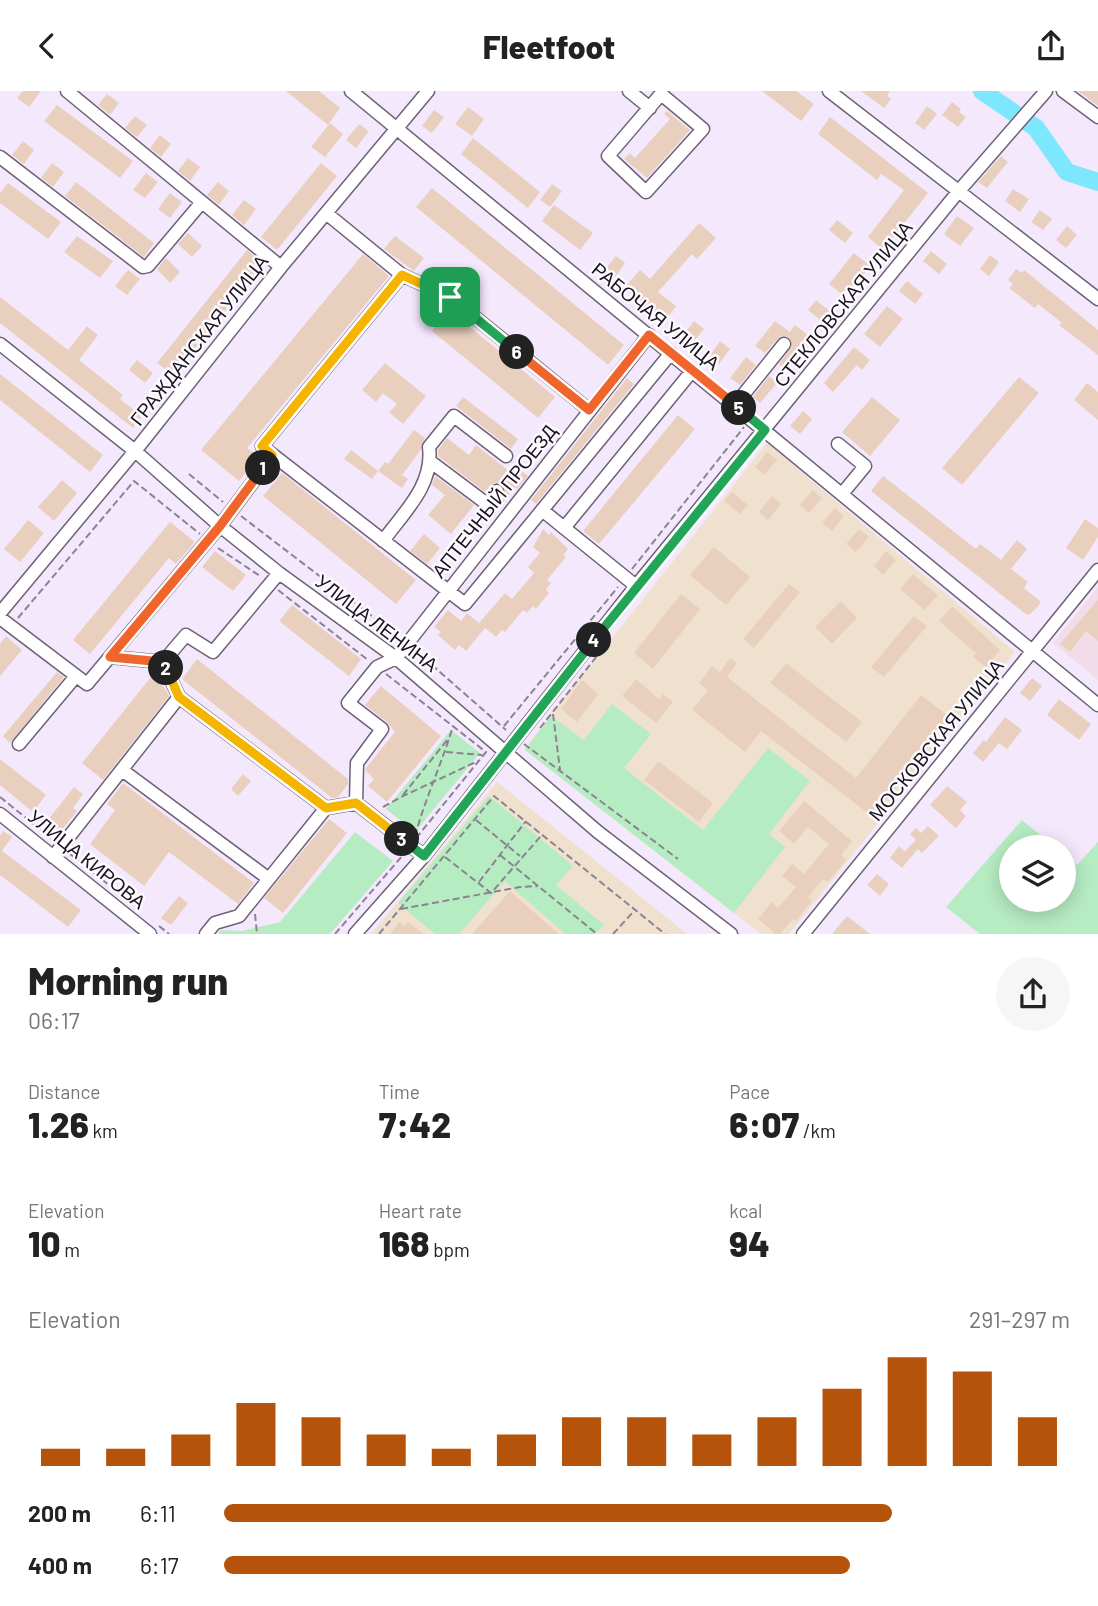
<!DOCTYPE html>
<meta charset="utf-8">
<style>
body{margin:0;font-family:Barlow,sans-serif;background:#f6f6f6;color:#222;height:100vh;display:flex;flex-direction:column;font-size:26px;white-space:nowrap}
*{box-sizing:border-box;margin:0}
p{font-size:23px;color:#767676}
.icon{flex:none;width:38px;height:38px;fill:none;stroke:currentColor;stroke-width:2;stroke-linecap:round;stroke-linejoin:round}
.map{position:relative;height:843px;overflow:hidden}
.panel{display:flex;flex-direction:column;background:#fff;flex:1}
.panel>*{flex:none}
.buttons{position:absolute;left:999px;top:744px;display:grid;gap:14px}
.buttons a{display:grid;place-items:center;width:77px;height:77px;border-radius:50%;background:#fff;box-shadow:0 4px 18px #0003;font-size:35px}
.pin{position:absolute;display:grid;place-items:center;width:60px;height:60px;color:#fff;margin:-30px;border-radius:14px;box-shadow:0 4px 10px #0006}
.km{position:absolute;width:35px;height:35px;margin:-18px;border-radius:50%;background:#222;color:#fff;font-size:19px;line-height:35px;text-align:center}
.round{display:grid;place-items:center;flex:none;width:74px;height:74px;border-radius:37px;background:#f6f6f6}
.overview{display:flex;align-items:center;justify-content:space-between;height:119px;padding:0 28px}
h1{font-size:38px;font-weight:800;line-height:52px}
.metrics{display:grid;grid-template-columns:repeat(3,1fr);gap:10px;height:119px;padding:7px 28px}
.metrics div{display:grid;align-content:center}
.metrics b{font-size:35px;font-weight:800}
.metrics small{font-size:19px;font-weight:400}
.metrics p{font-size:19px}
.chart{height:196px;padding:14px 28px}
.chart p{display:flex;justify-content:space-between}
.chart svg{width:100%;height:126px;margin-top:7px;stroke:#b45309;stroke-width:6}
ul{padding:0 28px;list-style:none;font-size:23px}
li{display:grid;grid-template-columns:112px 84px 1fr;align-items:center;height:52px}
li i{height:18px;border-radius:9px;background:#b45309}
header{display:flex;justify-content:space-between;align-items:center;height:91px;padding:0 28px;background:#fff;font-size:32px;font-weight:800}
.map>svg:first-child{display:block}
</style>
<header><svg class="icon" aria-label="back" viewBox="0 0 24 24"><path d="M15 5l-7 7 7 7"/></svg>Fleetfoot<svg class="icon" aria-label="share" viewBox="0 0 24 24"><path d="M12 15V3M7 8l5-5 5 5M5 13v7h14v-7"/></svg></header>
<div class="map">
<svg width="1098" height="843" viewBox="0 0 1098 843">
<rect width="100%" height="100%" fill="#f4e8fd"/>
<path fill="#f0e1ce" d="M 767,352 L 1015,561 L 789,843 L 761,843 L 524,658 Z
M 497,691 L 687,843 L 371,843 Z"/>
<path fill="#f3dce9" d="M 1098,496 L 1098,589 L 1053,552 Z"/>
<path fill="#b6ecc2" d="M 612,613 L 651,643 L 624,677 L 703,739 L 768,657 L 810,690 L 769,743 L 785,756 L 734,822 L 525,659 L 551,625 L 584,649 Z
M 451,639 L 480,662 L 415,741 L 386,718 Z
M 489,705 L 573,775 L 556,794 L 604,834 L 595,843 L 565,843 L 505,790 L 459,843 L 435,843 L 398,812 Z
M 1022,729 L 1055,756 L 1012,756 L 1012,808 L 1064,808 L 1064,764 L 1077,774 L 1098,751 L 1098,843 L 980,843 L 946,816 Z
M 355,741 L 393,770 L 330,843 L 218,843 L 221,839 L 242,840 L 280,831 Z"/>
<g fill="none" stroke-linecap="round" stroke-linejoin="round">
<path stroke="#7de8fd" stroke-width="18" d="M 982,0 L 1036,37 L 1067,81 L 1098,91"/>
</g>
<path fill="#e9d0be" d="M 23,0 L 41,0 L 29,16 L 17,7 Z
M 286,0 L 319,0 L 340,17 L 328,34 Z
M 762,0 L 796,0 L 814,13 L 801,30 Z
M 861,0 L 890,0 L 887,5 L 891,8 L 884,17 Z
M 1078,0 L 1098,0 L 1098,15 Z
M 107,3 L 119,12 L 110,24 L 98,14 Z
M 952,11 L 961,18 L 959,21 L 966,26 L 958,36 L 942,24 Z
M 57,14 L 133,70 L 120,87 L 44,30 Z
M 927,15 L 937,23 L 924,39 L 915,32 Z
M 468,16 L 484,28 L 472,45 L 455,33 Z
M 434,19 L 444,26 L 432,42 L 422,35 Z
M 667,20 L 690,39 L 647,87 L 624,68 L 630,62 L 635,67 L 670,28 L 664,23 Z
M 135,25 L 147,34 L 137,46 L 125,37 Z
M 830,26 L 928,102 L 883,159 L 868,146 L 904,99 L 881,83 L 877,89 L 818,43 Z
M 330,32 L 343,43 L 325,66 L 311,56 Z
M 359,33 L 369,40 L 356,57 L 346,49 Z
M 160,44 L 171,53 L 161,66 L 150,57 Z
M 473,47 L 540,101 L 528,117 L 461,63 Z
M 23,50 L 34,59 L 24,73 L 12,64 Z
M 1001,65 L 1008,71 L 987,97 L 978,91 Z
M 188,67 L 200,76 L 190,90 L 178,80 Z
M 52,72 L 64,81 L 53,96 L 41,87 Z
M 321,72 L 337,85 L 277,159 L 261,146 Z
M 146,82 L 158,91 L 145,107 L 133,99 Z
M 76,91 L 154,152 L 144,166 L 65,105 Z
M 218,91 L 229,100 L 219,114 L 207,104 Z
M 8,92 L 61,131 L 48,148 L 0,112 L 0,102 Z
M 552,93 L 562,100 L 550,116 L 540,109 Z
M 432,97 L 624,254 L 608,274 L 416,116 Z
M 1013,98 L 1029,108 L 1020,121 L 1005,110 Z
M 170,102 L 182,111 L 170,127 L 158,118 Z
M 244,109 L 256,118 L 244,134 L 232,124 Z
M 554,114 L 593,142 L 580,159 L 542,130 Z
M 1040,119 L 1052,128 L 1043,139 L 1031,131 Z
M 957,125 L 974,137 L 960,155 L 944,143 Z
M 837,129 L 853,142 L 845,152 L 829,139 Z
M 699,132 L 716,147 L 697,168 L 692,163 L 658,201 L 676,215 L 664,231 L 624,197 L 640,179 L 650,188 Z
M 1067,135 L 1077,144 L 1066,157 L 1056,149 Z
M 188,142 L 202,155 L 192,166 L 178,153 Z
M 77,145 L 113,170 L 100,187 L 64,161 Z
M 395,145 L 424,167 L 414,180 L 384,158 Z
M 247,159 L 263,172 L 174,284 L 157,272 Z
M 931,160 L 947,173 L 939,183 L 923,170 Z
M 854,162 L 870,175 L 845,206 L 829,193 Z
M 363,163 L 389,185 L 247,357 L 258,366 L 239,390 L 201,359 Z
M 990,164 L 999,171 L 989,185 L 980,178 Z
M 616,165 L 625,172 L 613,189 L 603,181 Z
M 166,167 L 180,181 L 170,192 L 157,178 Z
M 1016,178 L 1022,182 L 1024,179 L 1098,239 L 1098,264 L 1059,234 L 1062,232 L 1038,213 L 1035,217 L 1009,197 L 1013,193 L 1008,189 Z
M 128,179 L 140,188 L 127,204 L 115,195 Z
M 907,190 L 923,203 L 915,213 L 899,200 Z
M 0,206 L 68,259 L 87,235 L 98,244 L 79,269 L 123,304 L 120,308 L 142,325 L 133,337 L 0,232 Z
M 816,209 L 832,222 L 824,232 L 808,219 Z
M 887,215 L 903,228 L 880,256 L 864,243 Z
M 449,219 L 555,306 L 538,327 L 432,240 Z
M 694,230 L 704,238 L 691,254 L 681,247 Z
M 775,230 L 790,241 L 795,234 L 813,248 L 787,280 L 779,273 L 792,255 L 789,246 L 780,245 L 765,262 L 755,255 Z
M 720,250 L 730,258 L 718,274 L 708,267 Z
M 854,256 L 870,269 L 862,279 L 857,274 L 833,301 L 824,292 Z
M 746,266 L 756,274 L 740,294 L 730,287 Z
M 137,269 L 153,282 L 145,292 L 129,279 Z
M 385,272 L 426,305 L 403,333 L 389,321 L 397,313 L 383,302 L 376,311 L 362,299 Z
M 0,283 L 103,364 L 90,381 L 0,309 Z
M 769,285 L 777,292 L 760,312 L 753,306 Z
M 1019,286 L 1039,302 L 962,394 L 942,377 Z
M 627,287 L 634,293 L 536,413 L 531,409 Z
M 1087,292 L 1098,301 L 1098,329 L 1074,309 Z
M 463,306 L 518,348 L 511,358 L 456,315 Z
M 872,306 L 900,329 L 870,365 L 842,341 Z
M 803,320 L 812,328 L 800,343 L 790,335 Z
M 678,324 L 695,338 L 599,453 L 583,440 Z
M 414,339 L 425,347 L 420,360 L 402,384 L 408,388 L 402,397 L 378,380 L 385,371 L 388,373 Z
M 447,347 L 469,364 L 476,354 L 513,383 L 518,377 L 528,385 L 517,398 L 515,396 L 493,425 L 488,421 L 494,418 L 504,405 L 505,396 L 502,393 L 494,392 L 485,401 L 438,365 L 438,359 Z
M 351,359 L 378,380 L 372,388 L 344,368 Z
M 767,361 L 777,369 L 764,384 L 755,376 Z
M 282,382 L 416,489 L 396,513 L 263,405 Z
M 435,385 L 474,414 L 451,443 L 428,424 L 445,404 L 432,394 Z
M 883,385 L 976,458 L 980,453 L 1001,469 L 1017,449 L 1027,458 L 1011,478 L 1028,491 L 1024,497 L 1041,511 L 1035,519 L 1028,524 L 1023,521 L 871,400 Z
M 62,389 L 77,402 L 54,430 L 38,416 Z
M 813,399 L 822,407 L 809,422 L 800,414 Z
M 732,401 L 748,414 L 740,423 L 724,410 Z
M 772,405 L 781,413 L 768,429 L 759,421 Z
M 835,417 L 844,425 L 832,440 L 822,432 Z
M 1085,428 L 1098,437 L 1098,446 L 1083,469 L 1066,457 Z
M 28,429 L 44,442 L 20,471 L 4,458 Z
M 170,431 L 195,451 L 176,473 L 169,467 L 90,563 L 73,549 Z
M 543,438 L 549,444 L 551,441 L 568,458 L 563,464 L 566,466 L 547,489 L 551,492 L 546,499 L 549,502 L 536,518 L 533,515 L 527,522 L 523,519 L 505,541 L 502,539 L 496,546 L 485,537 L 466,560 L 459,554 L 455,559 L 438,544 L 441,541 L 434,536 L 448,519 L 461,530 L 467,522 L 479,532 L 505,502 L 512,508 L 534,482 L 528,476 L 540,462 L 533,456 Z
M 859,438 L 869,446 L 856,461 L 846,453 Z
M 424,443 L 440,457 L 427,473 L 410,460 Z
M 714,456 L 750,486 L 726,514 L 690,484 Z
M 215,460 L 246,484 L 233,500 L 202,476 Z
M 886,460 L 896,469 L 883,484 L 874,475 Z
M 913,483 L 938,504 L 925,519 L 900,498 Z
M 789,493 L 800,501 L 754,557 L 743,548 Z
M 681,503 L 700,518 L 653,578 L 634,562 Z
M 1098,509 L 1098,550 L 1086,540 L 1070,561 L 1060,553 Z
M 841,510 L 857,527 L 832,553 L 815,536 Z
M 292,514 L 361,568 L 349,585 L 279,530 Z
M 952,515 L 1000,559 L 986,576 L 973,566 L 976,562 L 939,530 Z
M 914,525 L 927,535 L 884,586 L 871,576 Z
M 6,545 L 22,559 L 0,585 L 0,553 Z
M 730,567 L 737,572 L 727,586 L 856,687 L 921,604 L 951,627 L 873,726 L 761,640 L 745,661 L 692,619 L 708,599 L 699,592 L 712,575 L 720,581 Z
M 197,568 L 348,688 L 348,693 L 338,706 L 332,707 L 182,588 Z
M 786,572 L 862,631 L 846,651 L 770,592 Z
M 57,581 L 64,586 L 10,652 L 3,645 Z
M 151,586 L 165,597 L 169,605 L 103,689 L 82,672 Z
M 1032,587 L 1042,595 L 1030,610 L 1020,602 Z
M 636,588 L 659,608 L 663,603 L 673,611 L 656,632 L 622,605 Z
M 582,589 L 598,603 L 577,631 L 561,618 Z
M 381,595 L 441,645 L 387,711 L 368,695 L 374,688 L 366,680 L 366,677 L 395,641 L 387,631 L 365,614 Z
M 1059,608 L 1091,633 L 1079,649 L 1047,624 Z
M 1005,626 L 1022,639 L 1007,658 L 999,652 L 983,671 L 973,662 L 984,649 L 986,651 Z
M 0,668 L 46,704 L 33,721 L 0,694 Z
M 658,670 L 713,712 L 699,731 L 644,689 Z
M 243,683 L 251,690 L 238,705 L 231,698 Z
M 123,692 L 254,792 L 238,813 L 169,761 L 144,795 L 90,753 L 115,719 L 107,713 Z
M 947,695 L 967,711 L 960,719 L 966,725 L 956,737 L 930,714 Z
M 74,696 L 83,703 L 73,717 L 77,720 L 61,740 L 47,730 Z
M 804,710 L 852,750 L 841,764 L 846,769 L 828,791 L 823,788 L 808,806 L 812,810 L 796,830 L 793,828 L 780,843 L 776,843 L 758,828 L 772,811 L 778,817 L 796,796 L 782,785 L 792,773 L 804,783 L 829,753 L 808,736 L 794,753 L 779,740 Z
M 329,728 L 347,742 L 283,822 L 264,807 Z
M 928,735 L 939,745 L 922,762 L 918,758 L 902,777 L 890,767 L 899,755 L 905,760 L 916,749 L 910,743 L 916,737 L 921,742 Z
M 3,740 L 12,746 L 2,760 L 81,819 L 68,836 L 0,784 L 0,745 Z
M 877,783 L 889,793 L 880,805 L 867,794 Z
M 510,800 L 559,843 L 472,843 Z
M 179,805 L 188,812 L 171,834 L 161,827 Z
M 847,825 L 870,843 L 832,843 Z
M 399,831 L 405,835 L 408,831 L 424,843 L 390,843 Z"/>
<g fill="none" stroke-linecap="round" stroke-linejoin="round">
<defs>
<path id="minor" d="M 67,0 L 281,176
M 351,0 L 1098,614
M 629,0 L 650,17
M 829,0 L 1098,208
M 1063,0 L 1098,26
M 661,3 L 703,38 L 646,101 L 608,65 Z
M 0,66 L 143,176 L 148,175 L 202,111
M 402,184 L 450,206 L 589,319
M 0,253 L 135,360 L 220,435 L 279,482 L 396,567 L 598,741 L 731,843
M 735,314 L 784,253
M 838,353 L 865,375 L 842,403
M 273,364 L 465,513 L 671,262
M 431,371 L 487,413 L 497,400
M 542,419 L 636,495
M 564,437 L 692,280
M 383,450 C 404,421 434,394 429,356 L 454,325 L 506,365
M 0,522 L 135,360 L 281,176 L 428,0
M 0,527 L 87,593 L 220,435 L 273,364 L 262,355 L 402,184 L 326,122
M 110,566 L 163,571 L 186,544 L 213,561 L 279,482
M 163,571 L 179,606
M 19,653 L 76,585
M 122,679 L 269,788
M 326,717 L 356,712
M 0,723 L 150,843
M 424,765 L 356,712 L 357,672 L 382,638 L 348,612 L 377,576 L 396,567 L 649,244
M 53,766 L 179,606 L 326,717 L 239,825 L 215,832 L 206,843
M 355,843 L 424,765 L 636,495 L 958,101 L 1046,0
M 803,843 L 1098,479"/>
</defs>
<use href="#minor" stroke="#6d6176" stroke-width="15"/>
<path stroke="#8b8392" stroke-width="2" stroke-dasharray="7 3.5" stroke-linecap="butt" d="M 189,383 L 223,411
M 241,425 L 398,545
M 218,457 L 260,485
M 632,478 L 744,336
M 278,499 L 368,569
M 18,527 L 134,390 L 200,443
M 416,560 L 506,639
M 386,583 L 486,661 L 417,746
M 553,623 L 560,679
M 504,635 L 618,496
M 540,637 L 600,561
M 524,653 L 678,768
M 446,661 L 482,664
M 403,704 L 448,648
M 0,706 L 51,747
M 383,716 L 403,705 L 478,670
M 476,729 L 520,765
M 415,745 C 425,708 442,672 453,635
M 69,762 L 130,811
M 500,764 L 597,843
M 445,766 L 491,802 L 541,745
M 479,791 L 526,730
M 401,818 L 520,796 L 538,795
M 255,823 L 257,843
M 159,835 L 169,843
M 335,843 L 403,764
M 379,843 L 494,705 L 665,843
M 613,843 L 634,820"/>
<use href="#minor" stroke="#fff" stroke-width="12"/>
</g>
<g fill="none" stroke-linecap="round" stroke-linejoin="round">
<defs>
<path id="split-1" d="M 263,377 L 272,364 L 262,355 L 402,184 L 450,206"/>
<path id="split-2" d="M 166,577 L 163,571 L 110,566 L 220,435 L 263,377"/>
<path id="split-3" d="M 166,577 L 179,606 L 326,717 L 356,712 L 402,748"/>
<path id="split-4" d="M 402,748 L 424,765 L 594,549"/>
<path id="split-5" d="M 594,549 L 765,339 L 739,317"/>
<path id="split-6" d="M 517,261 L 589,319 L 649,244 L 739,317"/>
<path id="split-7" d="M 450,206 L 517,261"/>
</defs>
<use href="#split-1" stroke="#fff" stroke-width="14"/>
<use href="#split-2" stroke="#fff" stroke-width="14"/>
<use href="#split-3" stroke="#fff" stroke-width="14"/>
<use href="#split-4" stroke="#fff" stroke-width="14"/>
<use href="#split-5" stroke="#fff" stroke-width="14"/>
<use href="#split-6" stroke="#fff" stroke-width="14"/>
<use href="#split-7" stroke="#fff" stroke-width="14"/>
<use href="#split-1" stroke="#f5b400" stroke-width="9"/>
<use href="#split-2" stroke="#f0652b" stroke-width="9"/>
<use href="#split-3" stroke="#f5b400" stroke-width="9"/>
<use href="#split-4" stroke="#22a559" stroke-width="9"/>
<use href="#split-5" stroke="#22a559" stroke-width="9"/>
<use href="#split-6" stroke="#f0652b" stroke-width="9"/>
<use href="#split-7" stroke="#22a559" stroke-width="9"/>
</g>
<g text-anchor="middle" stroke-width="5" stroke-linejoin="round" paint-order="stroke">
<g font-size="19" fill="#18131c" stroke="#fcf9ff">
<text transform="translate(843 213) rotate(-51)" y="7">СТЕКЛОВСКАЯ УЛИЦА</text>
<text transform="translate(656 225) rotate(39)" y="7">РАБОЧАЯ УЛИЦА</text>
<text transform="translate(199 249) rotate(-52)" y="7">ГРАЖДАНСКАЯ УЛИЦА</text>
<text transform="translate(494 410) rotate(-52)" y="7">АПТЕЧНЫЙ ПРОЕЗД</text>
<text transform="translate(377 532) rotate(37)" y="7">УЛИЦА ЛЕНИНА</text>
<text transform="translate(936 649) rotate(-51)" y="7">МОСКОВСКАЯ УЛИЦА</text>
<text transform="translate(87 768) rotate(39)" y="7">УЛИЦА КИРОВА</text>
</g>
</g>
</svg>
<div class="buttons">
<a><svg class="icon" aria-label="layers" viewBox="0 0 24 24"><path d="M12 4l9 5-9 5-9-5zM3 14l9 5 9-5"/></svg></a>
</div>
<div class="pin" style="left:450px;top:206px;background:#1e9e55"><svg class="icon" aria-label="arrive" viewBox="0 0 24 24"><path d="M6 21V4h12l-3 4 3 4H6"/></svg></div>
<b class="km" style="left:263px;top:377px">1</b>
<b class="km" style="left:166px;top:577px">2</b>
<b class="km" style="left:402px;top:748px">3</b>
<b class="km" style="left:594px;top:549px">4</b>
<b class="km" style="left:739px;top:317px">5</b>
<b class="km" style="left:517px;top:261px">6</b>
</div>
<section class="panel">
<div class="overview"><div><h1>Morning run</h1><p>06:17</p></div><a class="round"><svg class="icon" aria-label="share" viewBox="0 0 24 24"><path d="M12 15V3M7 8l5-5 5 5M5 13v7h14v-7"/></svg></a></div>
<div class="metrics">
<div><p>Distance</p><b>1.26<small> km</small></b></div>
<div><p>Time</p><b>7:42</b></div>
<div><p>Pace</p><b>6:07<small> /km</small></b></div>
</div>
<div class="metrics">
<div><p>Elevation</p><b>10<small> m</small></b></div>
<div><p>Heart rate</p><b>168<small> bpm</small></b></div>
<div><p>kcal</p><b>94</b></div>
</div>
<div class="chart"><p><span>Elevation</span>291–297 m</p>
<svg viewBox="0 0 160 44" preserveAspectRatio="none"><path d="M5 44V38M15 44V38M25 44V33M35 44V22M45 44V27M55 44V33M65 44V38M75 44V33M85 44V27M95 44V27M105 44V33M115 44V27M125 44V17M135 44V6M145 44V11M155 44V27"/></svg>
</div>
<ul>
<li><b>200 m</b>6:11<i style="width:79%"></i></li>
<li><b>400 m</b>6:17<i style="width:74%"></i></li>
</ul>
</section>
